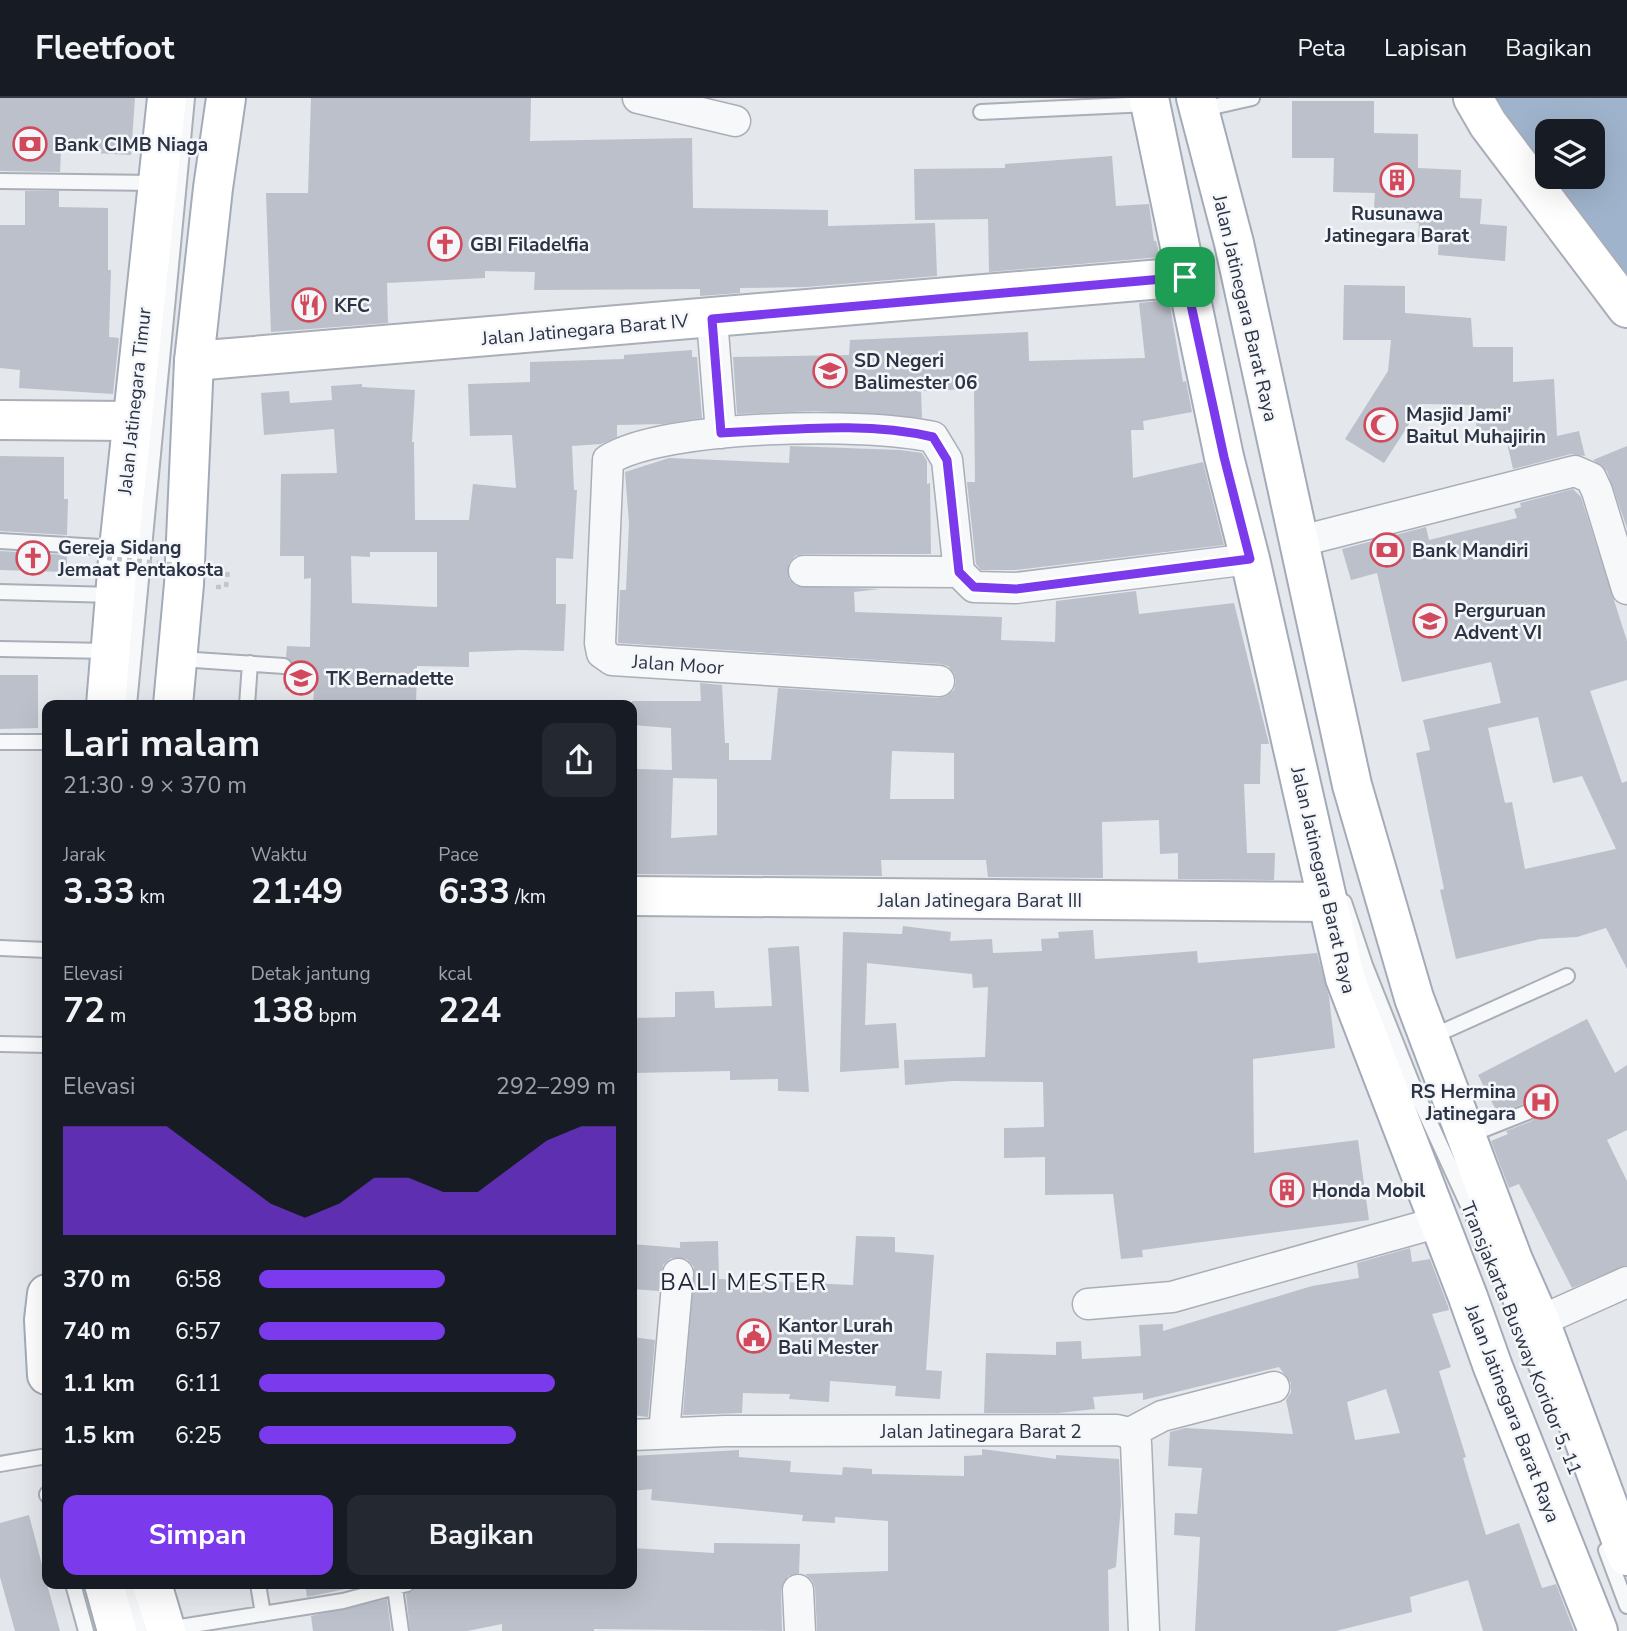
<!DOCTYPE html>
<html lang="id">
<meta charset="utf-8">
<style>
body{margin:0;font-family:"Nunito Sans",sans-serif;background:#242831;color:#f1f3f6;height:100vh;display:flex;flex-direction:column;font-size:26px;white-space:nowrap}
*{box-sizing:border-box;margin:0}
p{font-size:23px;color:#9ea1a6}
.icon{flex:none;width:38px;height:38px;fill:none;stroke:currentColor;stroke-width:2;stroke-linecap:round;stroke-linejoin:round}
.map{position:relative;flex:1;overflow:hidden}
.sheet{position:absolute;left:42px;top:602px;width:595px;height:889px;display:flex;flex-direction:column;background:#171b24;border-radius:14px;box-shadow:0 7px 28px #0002}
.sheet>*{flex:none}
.controls{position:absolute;left:1535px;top:21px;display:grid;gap:14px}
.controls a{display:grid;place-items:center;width:70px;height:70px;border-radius:14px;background:#171b24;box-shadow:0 7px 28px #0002;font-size:35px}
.pin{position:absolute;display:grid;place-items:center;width:60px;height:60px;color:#fff;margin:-30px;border-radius:14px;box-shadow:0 4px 10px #0006}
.round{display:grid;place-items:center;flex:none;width:74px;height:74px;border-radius:14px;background:#242831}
.headline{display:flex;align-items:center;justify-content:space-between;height:119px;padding:0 21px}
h1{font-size:38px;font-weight:700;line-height:52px}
.figures{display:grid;grid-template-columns:repeat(3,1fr);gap:10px;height:119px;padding:7px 21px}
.figures div{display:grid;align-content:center}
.figures b{font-size:35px;font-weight:700}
.figures small{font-size:19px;font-weight:400}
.figures p{font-size:19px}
.chart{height:196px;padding:14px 21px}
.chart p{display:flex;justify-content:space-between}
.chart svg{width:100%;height:126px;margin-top:7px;fill:#7c3aed;opacity:.7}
.cta{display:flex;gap:14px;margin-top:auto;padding:14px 21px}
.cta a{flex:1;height:80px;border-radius:14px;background:#7c3aed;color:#fff;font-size:28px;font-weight:700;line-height:80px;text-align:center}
.cta a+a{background:#242831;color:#f1f3f6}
ul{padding:0 21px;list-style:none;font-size:23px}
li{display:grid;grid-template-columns:112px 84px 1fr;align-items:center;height:52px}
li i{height:18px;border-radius:9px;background:#7c3aed}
header{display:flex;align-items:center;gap:42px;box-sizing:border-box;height:98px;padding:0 35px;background:#171b24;border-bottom:2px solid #363941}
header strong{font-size:33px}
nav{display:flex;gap:38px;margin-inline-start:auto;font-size:24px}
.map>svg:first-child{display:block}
</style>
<header>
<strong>Fleetfoot</strong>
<nav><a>Peta</a><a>Lapisan</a><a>Bagikan</a></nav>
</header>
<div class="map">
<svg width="1627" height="1533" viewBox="0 0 1627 1533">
<rect width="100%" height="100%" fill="#e4e7ec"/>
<path fill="#9fb4cc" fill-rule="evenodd" d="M 1487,0 L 1627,0 L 1627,192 ZM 1547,33 L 1592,33 L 1592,79 L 1547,79 Z"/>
<path fill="#bbc0ca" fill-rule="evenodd" d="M 0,0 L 135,0 L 131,57 L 61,53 L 60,74 L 0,73 Z
M 311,0 L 531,0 L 530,43 L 692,40 L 693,110 L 828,112 L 828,128 L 935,125 L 937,178 L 806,189 L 740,190 L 740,195 L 700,198 L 700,191 L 534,192 L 535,174 L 485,173 L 485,180 L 387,185 L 388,225 L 271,234 L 266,95 L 308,95 Z
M 1292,3 L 1374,3 L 1374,35 L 1418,36 L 1418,70 L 1461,72 L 1460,100 L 1482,101 L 1480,126 L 1507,128 L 1505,163 L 1438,157 L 1439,140 L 1418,139 L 1419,125 L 1373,123 L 1375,95 L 1333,94 L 1334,60 L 1292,60 Z
M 1112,58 L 1116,108 L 1149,106 L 1154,143 L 1156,143 L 1160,159 L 989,174 L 988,121 L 915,122 L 914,71 L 1005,70 L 1005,66 Z
M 25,93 L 59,93 L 59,109 L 108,110 L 108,172 L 111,172 L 109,239 L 119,240 L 113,296 L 19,290 L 20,272 L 0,270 L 0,127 L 25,127 Z
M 1344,187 L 1405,188 L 1405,215 L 1471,220 L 1473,249 L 1513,249 L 1513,284 L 1554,281 L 1557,338 L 1579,333 L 1585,358 L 1571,356 L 1513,371 L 1505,336 L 1477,338 L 1475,307 L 1422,306 L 1384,365 L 1345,341 L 1388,273 L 1391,242 L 1343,242 Z
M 1169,202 L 1183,284 L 1186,283 L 1192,314 L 1143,323 L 1144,332 L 1131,332 L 1133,380 L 1203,364 L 1224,447 L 1015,472 L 981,472 L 976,466 L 967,384 L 975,384 L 974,291 L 921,293 L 922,320 L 817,313 L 737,316 L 733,259 L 849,257 L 850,242 L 1028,234 L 1029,263 L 1145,260 L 1139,205 Z
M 692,252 L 692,259 L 697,259 L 702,320 L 663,326 L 617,327 L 617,339 L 601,346 L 572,348 L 574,392 L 577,392 L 573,461 L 556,460 L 556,506 L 566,506 L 564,553 L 520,552 L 469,554 L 469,569 L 417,568 L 416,607 L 313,607 L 314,593 L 285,591 L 286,577 L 292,574 L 294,568 L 286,559 L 287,548 L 310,549 L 311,480 L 304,481 L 304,458 L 280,458 L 281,376 L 337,375 L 334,331 L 264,337 L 261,295 L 289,293 L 290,305 L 332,302 L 331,288 L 362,286 L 362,289 L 415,292 L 412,344 L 414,344 L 415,422 L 469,422 L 473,386 L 516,390 L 512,337 L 470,338 L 468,286 L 530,284 L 530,264 L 624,261 L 624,257 ZM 370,454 L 437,454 L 437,509 L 352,505 L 351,458 L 370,459 Z
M 790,348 L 900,352 L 922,355 L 927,363 L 927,386 L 930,385 L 931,456 L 804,456 L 795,458 L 789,465 L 789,481 L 796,488 L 880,491 L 854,494 L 855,514 L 1002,519 L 1001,542 L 1055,544 L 1056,503 L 1136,493 L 1139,516 L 1234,505 L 1269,646 L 1261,646 L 1260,686 L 1244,686 L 1247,755 L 1275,755 L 1274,782 L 1178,781 L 1178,755 L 1160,756 L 1159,722 L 1102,724 L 1103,780 L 988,779 L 986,762 L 881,762 L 882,778 L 632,776 L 636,671 L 672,672 L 671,630 L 632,627 L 632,603 L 701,603 L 700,585 L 722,587 L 725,645 L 729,645 L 729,662 L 771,662 L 778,590 L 938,600 L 947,598 L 954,592 L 956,583 L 954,575 L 948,568 L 940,566 L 618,545 L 620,492 L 626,492 L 629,425 L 625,374 L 669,360 L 789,365 ZM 892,653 L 954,655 L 954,701 L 890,701 ZM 673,680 L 717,681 L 717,737 L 671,740 Z
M 1627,348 L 1627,430 L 1607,373 L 1593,362 Z
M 0,358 L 64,359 L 64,401 L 68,401 L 67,437 L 0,433 Z
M 1573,391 L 1581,399 L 1627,543 L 1627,582 L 1590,593 L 1622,685 L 1627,683 L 1627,871 L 1606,830 L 1577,839 L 1540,841 L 1456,861 L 1440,792 L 1444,791 L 1416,655 L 1430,652 L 1423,622 L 1501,605 L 1491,564 L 1402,584 L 1377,475 L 1351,482 L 1342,451 L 1426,429 L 1429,442 L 1517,420 L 1514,411 L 1521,409 L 1520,405 ZM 1538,619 L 1553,685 L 1582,678 L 1616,751 L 1525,771 L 1512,704 L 1505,705 L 1488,630 Z
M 0,453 L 67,457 L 67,474 L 0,472 Z
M 0,577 L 38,577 L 38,630 L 0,631 Z
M 903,828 L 951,834 L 950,843 L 992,841 L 993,855 L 1042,853 L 1041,841 L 1059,840 L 1058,834 L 1093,832 L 1095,861 L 1197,853 L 1198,865 L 1317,855 L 1329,899 L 1335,950 L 1253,961 L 1254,1055 L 1358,1042 L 1369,1122 L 1142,1152 L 1143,1159 L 1121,1161 L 1113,1096 L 1045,1097 L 1045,1059 L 1004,1060 L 1004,1030 L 1044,1029 L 1043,984 L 953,983 L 905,987 L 904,962 L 985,959 L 988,889 L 973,890 L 972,876 L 867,865 L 865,927 L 896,925 L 899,970 L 840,974 L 843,834 L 902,836 Z
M 799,848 L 809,994 L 778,993 L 778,981 L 730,982 L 730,973 L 632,975 L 632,920 L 675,919 L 675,894 L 714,893 L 715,910 L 772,908 L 768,850 Z
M 1587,921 L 1615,975 L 1627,967 L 1627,1032 L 1607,1042 L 1627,1083 L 1627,1167 L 1572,1190 L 1519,1086 L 1509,1090 L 1491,1043 L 1508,1036 L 1506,1033 L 1532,1023 L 1537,1016 L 1537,1010 L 1533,1006 L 1525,1005 L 1498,1016 L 1478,977 Z
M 856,1138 L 895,1139 L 895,1154 L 934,1157 L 926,1272 L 942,1273 L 940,1301 L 895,1298 L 896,1288 L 830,1283 L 829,1304 L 789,1301 L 790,1296 L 743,1295 L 742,1315 L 683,1317 L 694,1169 L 687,1161 L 671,1160 L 663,1167 L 659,1193 L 632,1191 L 632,1146 L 680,1150 L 680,1144 L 718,1143 L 719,1181 L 853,1187 Z
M 1410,1150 L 1412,1164 L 1430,1161 L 1448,1208 L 1449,1212 L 1432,1216 L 1451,1269 L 1439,1273 L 1466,1359 L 1463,1360 L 1486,1437 L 1519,1425 L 1542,1490 L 1556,1486 L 1574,1533 L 1483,1533 L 1468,1482 L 1410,1499 L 1412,1514 L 1336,1533 L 1195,1533 L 1200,1439 L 1174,1437 L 1175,1415 L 1197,1416 L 1202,1370 L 1168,1368 L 1170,1334 L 1185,1330 L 1293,1336 L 1286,1302 L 1291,1294 L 1291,1285 L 1279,1269 L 1143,1302 L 1143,1295 L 1093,1299 L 1095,1311 L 1058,1315 L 984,1315 L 986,1255 L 1056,1257 L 1056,1244 L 1081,1243 L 1082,1261 L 1141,1258 L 1139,1227 L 1163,1226 L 1163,1233 L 1312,1188 L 1359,1180 L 1357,1165 ZM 1386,1291 L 1400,1335 L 1355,1342 L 1347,1304 Z
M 632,1239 L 655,1242 L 648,1319 L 632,1317 Z
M 982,1351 L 1056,1361 L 1056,1357 L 1119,1361 L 1121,1406 L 1116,1469 L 1108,1472 L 1109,1533 L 817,1533 L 815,1490 L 812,1482 L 805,1476 L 888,1473 L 888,1423 L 835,1419 L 835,1425 L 802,1423 L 803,1417 L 651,1402 L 652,1391 L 632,1393 L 632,1358 L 739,1352 L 739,1359 L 791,1363 L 790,1374 L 842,1377 L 843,1369 L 872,1371 L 872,1376 L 964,1378 L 964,1358 L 982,1357 Z
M 29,1417 L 47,1486 L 60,1533 L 15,1533 L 0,1479 L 0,1425 Z
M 714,1445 L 800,1446 L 799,1475 L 788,1478 L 781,1492 L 782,1533 L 594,1531 L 594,1533 L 502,1533 L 502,1526 L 467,1533 L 410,1533 L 406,1496 L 413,1493 L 416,1486 L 632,1486 L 632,1450 L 714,1455 Z
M 305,1486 L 370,1486 L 307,1499 Z
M 387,1501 L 391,1533 L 313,1533 L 311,1518 Z"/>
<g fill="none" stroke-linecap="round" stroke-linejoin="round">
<defs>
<path id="lane" d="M 1199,12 L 1252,0
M 981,14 L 1149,6
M 0,83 L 156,85
M 0,443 L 117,450
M 0,494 L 114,497
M 0,551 L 110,553
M 180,561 L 284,568
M 129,607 L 187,0
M 247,607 L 250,565
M 1,644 L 47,644
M 1344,804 L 1365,867 L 1414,990 L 1495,1166
M 0,850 L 47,852
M 1431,939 L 1567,878
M 0,946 L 47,947
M 1467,1038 L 1528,1014
M 1506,1191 L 1543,1286
M 0,1366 L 47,1358
M 47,1396 L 47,1397
M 1606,1452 L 1627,1508
M 73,1486 L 86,1533
M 126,1486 L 139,1533
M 258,1486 L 263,1516
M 395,1490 L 401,1533
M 168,1531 L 343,1503 L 407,1486"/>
<path id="street" d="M 638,0 L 735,23
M 712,221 L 721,335
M 1297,444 L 1575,373 L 1591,380 L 1597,393 L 1627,491
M 804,473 L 959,474
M 939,583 L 612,562 L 602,555 L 600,545 L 608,362 C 665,326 867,324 933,339 L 947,362 L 959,474 L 974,489 L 1016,490 L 1250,461
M 1088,1206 L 1172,1199 L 1439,1124
M 1540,1223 L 1627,1184
M 664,1335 L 678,1176
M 1130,1335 L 1162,1318 L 1274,1289
M 632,1337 L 725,1333 L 1117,1332 L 1130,1335 L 1136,1345 L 1144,1533
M 798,1492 L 800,1533"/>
<path id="secondary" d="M 1473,0 L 1488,26 L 1627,210
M 194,263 L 1185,179
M 0,322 L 133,323
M 632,798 L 1328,804"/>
<path id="primary" d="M 1149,0 L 1224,359 L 1250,461 L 1345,880 L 1468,1199 L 1493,1269 L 1598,1533
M 1196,0 L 1234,145 L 1352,687 L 1414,900 L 1513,1162 L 1540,1223 L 1627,1458
M 106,607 L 119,450 L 167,0
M 173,607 L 184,486 L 194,263 L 213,90 L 226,0
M 47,1196 L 44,1222 L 47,1277
M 104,1486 L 117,1533
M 152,1486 L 166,1533"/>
</defs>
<use href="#lane" stroke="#a9aeb7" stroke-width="18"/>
<use href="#street" stroke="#a9aeb7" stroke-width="33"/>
<use href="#secondary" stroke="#a9aeb7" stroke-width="42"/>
<use href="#primary" stroke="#a3abb8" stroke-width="42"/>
<path stroke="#c2c5cb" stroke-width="4.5" stroke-dasharray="5 5" stroke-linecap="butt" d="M 216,489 L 226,489 L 228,472 L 222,471"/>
<use href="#lane" stroke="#f7f8fa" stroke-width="14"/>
<use href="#street" stroke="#f7f8fa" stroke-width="30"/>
<use href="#secondary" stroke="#fff" stroke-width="38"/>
<use href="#primary" stroke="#fff" stroke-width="38"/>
<path stroke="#c2c5cb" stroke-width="4.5" stroke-dasharray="5 5" stroke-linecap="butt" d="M 107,460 L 222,471"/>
</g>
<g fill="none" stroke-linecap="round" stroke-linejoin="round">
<defs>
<path id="route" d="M 1185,179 L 1224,359 L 1250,461 L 1016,491 L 974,489 L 959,474 L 947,362 L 933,339 C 864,323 792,332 721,335 L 712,221 Z"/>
</defs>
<use href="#route" stroke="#fff" stroke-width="14"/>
<use href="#route" stroke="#7c3aed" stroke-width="9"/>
</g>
<defs>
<symbol id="bank-ring" viewBox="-11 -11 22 22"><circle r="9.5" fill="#f4f6f9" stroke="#d1495b" stroke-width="1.5"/><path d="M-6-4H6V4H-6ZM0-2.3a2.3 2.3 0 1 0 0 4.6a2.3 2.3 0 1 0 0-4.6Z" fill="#d1495b"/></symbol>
<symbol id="building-ring" viewBox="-11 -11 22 22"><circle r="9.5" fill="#f4f6f9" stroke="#d1495b" stroke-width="1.5"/><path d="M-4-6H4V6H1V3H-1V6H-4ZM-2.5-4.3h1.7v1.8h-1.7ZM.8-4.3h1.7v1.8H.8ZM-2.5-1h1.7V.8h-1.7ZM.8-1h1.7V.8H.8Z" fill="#d1495b"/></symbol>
<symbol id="church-ring" viewBox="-11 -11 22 22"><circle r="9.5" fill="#f4f6f9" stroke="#d1495b" stroke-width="1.5"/><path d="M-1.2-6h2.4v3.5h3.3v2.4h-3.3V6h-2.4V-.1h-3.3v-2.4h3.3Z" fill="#d1495b"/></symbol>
<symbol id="restaurant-ring" viewBox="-11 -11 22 22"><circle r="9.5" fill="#f4f6f9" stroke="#d1495b" stroke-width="1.5"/><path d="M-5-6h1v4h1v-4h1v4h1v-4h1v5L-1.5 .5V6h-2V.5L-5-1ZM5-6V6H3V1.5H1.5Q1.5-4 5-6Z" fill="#d1495b"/></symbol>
<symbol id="school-ring" viewBox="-11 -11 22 22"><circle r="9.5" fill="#f4f6f9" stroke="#d1495b" stroke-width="1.5"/><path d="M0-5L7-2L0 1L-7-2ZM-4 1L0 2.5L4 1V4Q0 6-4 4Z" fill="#d1495b"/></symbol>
<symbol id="mosque-ring" viewBox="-11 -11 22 22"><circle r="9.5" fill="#f4f6f9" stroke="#d1495b" stroke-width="1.5"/><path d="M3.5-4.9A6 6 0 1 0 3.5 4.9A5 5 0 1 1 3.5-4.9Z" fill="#d1495b"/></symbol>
<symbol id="hospital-ring" viewBox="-11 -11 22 22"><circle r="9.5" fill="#f4f6f9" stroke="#d1495b" stroke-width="1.5"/><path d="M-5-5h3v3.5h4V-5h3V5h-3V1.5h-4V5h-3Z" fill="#d1495b"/></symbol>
<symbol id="civic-ring" viewBox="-11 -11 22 22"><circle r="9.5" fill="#f4f6f9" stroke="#d1495b" stroke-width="1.5"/><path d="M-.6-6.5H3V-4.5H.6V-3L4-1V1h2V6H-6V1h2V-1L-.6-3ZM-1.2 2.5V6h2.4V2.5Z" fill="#d1495b"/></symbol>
</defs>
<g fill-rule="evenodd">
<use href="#bank-ring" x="11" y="27" width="38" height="38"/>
<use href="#building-ring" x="1378" y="63" width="38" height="38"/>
<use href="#church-ring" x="426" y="127" width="38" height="38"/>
<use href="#restaurant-ring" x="290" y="188" width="38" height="38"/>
<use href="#school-ring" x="811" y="254" width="38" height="38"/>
<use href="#mosque-ring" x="1362" y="308" width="38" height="38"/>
<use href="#bank-ring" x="1368" y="433" width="38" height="38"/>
<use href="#church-ring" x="14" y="441" width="38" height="38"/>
<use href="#school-ring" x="1411" y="504" width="38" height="38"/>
<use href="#school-ring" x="282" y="561" width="38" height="38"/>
<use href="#hospital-ring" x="1522" y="985" width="38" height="38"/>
<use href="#building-ring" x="1268" y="1073" width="38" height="38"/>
<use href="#civic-ring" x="735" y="1219" width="38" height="38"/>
</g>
<g text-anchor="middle" stroke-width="5" stroke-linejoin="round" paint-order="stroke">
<g font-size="19" font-weight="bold" fill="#2b3445" stroke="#f4f6f9" text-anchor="start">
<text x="54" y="53">Bank CIMB Niaga</text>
<text x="1397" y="122" text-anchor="middle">Rusunawa<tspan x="1397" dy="22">Jatinegara Barat</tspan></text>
<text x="470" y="153">GBI Filadelfia</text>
<text x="334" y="214">KFC</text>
<text x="854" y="269">SD Negeri<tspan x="854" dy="22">Balimester 06</tspan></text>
<text x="1406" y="323">Masjid Jami'<tspan x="1406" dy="22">Baitul Muhajirin</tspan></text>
<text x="58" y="456">Gereja Sidang<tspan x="58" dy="22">Jemaat Pentakosta</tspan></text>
<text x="1412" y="459">Bank Mandiri</text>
<text x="1454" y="519">Perguruan<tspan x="1454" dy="22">Advent VI</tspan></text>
<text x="326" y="587">TK Bernadette</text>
<text x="1516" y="1000" text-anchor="end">RS Hermina<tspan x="1516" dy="22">Jatinegara</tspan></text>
<text x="1312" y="1099">Honda Mobil</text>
<text x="778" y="1234">Kantor Lurah<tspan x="778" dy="22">Bali Mester</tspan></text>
</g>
<g font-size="19" fill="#2b3445" stroke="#f4f6f9">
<text transform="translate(1246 210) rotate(77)" y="7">Jalan Jatinegara Barat Raya</text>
<text transform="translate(585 231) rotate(-5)" y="7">Jalan Jatinegara Barat IV</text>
<text transform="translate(134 303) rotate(-84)" y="7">Jalan Jatinegara Timur</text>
<text transform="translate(678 566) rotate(4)" y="7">Jalan Moor</text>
<text transform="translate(1324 782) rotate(77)" y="7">Jalan Jatinegara Barat Raya</text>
<text x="980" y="809">Jalan Jatinegara Barat III</text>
<text transform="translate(1522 1240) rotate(68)" y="7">Transjakarta Busway Koridor 5, 11</text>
<text transform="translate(1513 1315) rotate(69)" y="7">Jalan Jatinegara Barat Raya</text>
<text x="981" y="1340">Jalan Jatinegara Barat 2</text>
</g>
<g font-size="23" letter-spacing="2" fill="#1d2536" stroke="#f4f6f9">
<text x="744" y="1192">BALI MESTER</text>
</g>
</g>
</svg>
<div class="controls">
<a><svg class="icon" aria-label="layers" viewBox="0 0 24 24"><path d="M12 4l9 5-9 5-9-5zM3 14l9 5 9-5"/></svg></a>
</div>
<div class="pin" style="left:1185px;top:179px;background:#1e9e55"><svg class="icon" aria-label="arrive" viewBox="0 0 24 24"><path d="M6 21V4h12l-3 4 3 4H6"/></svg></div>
<section class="sheet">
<div class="headline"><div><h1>Lari malam</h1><p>21:30 · 9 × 370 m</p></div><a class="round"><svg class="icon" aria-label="share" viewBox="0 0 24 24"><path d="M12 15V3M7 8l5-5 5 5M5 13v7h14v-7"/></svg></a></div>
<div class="figures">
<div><p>Jarak</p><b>3.33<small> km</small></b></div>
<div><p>Waktu</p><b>21:49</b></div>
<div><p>Pace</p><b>6:33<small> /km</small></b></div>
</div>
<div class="figures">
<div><p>Elevasi</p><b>72<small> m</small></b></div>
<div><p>Detak jantung</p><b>138<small> bpm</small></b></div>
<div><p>kcal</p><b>224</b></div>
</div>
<div class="chart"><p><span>Elevasi</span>292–299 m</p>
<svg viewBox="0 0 160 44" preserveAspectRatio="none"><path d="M0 44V6L10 6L20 6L30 6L40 15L50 24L60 33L70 38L80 33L90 24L100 24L110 29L120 29L130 20L140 11L150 6L160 6V44z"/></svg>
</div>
<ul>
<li><b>370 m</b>6:58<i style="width:52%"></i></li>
<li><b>740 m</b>6:57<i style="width:52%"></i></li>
<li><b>1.1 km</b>6:11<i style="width:83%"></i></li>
<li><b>1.5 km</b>6:25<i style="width:72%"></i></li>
</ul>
<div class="cta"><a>Simpan</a><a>Bagikan</a></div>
</section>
</div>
